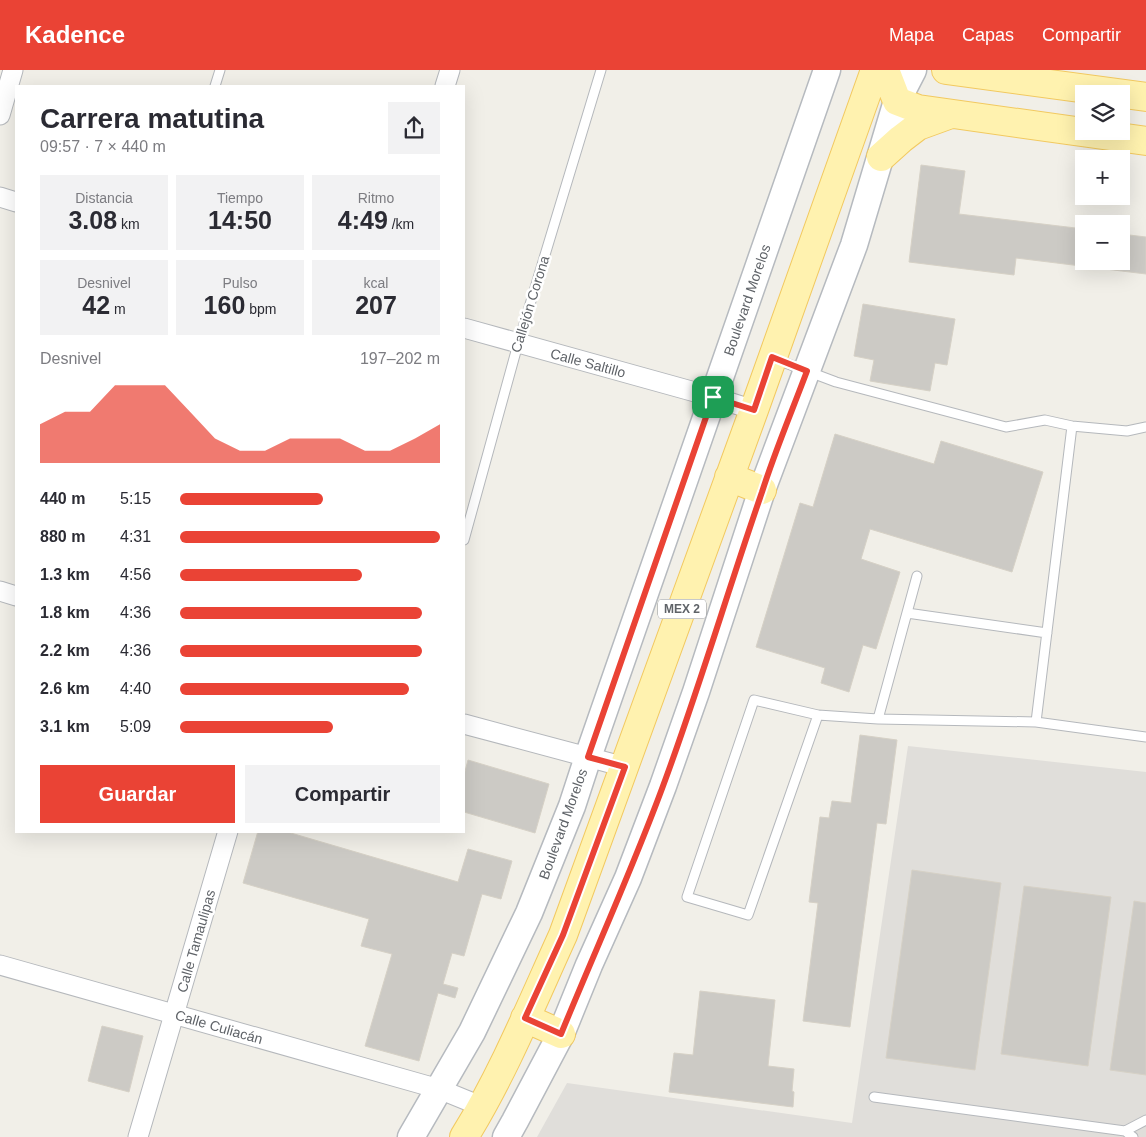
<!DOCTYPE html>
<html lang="es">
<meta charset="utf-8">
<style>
body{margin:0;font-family:Helvetica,sans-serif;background:#f2f2f3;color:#2b2b33;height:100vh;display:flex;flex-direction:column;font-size:19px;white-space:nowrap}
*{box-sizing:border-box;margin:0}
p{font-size:16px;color:#7c7c81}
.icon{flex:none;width:28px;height:28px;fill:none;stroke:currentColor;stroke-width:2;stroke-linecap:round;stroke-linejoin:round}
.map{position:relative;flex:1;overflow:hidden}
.side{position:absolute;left:15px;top:15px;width:450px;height:748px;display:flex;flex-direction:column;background:#fff;border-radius:0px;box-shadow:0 5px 20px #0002}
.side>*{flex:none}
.fabs{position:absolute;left:1075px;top:15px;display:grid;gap:10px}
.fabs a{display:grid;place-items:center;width:55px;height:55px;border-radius:0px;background:#fff;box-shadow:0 5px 20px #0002;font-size:25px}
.pin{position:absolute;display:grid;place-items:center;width:42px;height:42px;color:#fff;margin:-21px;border-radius:10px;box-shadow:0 2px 8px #0006}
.round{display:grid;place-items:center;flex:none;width:52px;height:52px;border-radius:0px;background:#f2f2f3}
.summary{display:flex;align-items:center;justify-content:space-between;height:85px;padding:0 25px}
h1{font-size:28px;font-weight:800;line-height:38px}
.metrics{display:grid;grid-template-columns:repeat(3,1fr);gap:8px;height:85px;padding:5px 25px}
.metrics div{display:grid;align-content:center;border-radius:0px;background:#f2f2f3;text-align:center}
.metrics b{font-size:25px;font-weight:800}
.metrics small{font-size:14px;font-weight:400}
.metrics p{font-size:14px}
.chart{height:140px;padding:10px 25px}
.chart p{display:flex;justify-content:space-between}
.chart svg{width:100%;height:90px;margin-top:5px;fill:#ea4335;opacity:.7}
.action{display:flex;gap:10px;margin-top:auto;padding:10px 25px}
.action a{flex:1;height:58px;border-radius:0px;background:#ea4335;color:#fff;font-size:20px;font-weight:800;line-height:58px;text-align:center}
.action a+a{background:#f2f2f3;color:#2b2b33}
ul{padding:0 25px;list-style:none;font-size:16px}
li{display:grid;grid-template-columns:80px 60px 1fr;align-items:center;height:38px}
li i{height:12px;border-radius:6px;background:#ea4335}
header{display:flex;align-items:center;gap:30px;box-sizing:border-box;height:70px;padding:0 25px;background:#ea4335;color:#fff}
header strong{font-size:24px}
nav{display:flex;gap:28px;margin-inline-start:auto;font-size:18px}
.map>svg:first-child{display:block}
</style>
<header>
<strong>Kadence</strong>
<nav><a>Mapa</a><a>Capas</a><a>Compartir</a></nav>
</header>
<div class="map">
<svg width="1146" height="1067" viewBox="0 0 1146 1067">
<rect width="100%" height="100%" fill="#f1efe8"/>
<path fill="#e0deda" d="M 908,676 L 1146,702 L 1146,1067 L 537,1067 L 567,1013 L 852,1053 Z"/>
<path fill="#cccac5" stroke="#d6d1c6" d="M 921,95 L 965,101 L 959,144 L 1084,159 L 1084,191 L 1121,191 L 1121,164 L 1146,167 L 1146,204 L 1016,188 L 1014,205 L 909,192 Z
M 863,234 L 955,249 L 947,295 L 935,293 L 930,321 L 870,311 L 874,290 L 854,286 Z
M 835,364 L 934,394 L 941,371 L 1043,402 L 1012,502 L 870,459 L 861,489 L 900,502 L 876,579 L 863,575 L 849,622 L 821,613 L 825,598 L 756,577 L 800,433 L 813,437 Z
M 860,665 L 897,670 L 886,754 L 877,753 L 850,957 L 803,951 L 818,833 L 809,832 L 820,747 L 829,748 L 832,731 L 851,733 Z
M 468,690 L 549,714 L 535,763 L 464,742 L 464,705 Z
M 258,761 L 284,761 L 458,812 L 468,779 L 512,791 L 501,829 L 482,824 L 464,886 L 452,883 L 443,914 L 458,918 L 455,928 L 438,923 L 419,991 L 365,976 L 392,884 L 361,876 L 369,849 L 243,813 Z
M 912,800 L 1001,813 L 975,1000 L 886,988 Z
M 1024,816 L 1111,827 L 1088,996 L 1001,984 Z
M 1134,831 L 1146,833 L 1146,1005 L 1110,1000 Z
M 700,921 L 775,930 L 768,996 L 794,999 L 792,1021 L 794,1022 L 793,1037 L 669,1022 L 674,983 L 693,985 Z
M 102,956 L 143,966 L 129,1022 L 88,1011 Z"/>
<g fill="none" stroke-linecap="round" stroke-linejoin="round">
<defs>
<path id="lane" d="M 215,16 L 220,0
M 775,289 L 836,312 L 1006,357 L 1045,350 L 1072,356 L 1127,361 L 1146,357
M 464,470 L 518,274 L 601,0
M 907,543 L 1047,563
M 818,645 L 754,630 L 687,827 L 748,845 L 818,645 L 878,649 L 1036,652 L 1146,667
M 878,649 L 917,506
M 1036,652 L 1072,356
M 874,1027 L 1125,1061 L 1133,1067
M 1125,1061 L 1146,1050"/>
<path id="street" d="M 445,16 L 450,0
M 0,45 L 13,0
M 0,127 L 16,132
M 464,258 L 713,327 L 754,340
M 0,521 L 16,526
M 464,654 L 625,697
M 0,895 L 439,1019 L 483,1037
M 138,1067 L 228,761"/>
<path id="secondary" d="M 411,1067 L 472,962 L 529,843 L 572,736 L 588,687 L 827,0
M 506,1067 L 515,1051 L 561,964 L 589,895 L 628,808 L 663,716 L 696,622 L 762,420 L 854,175 L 897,31 L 913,0"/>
<path id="primary" d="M 885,0 L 897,31 L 918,39 L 1146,71
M 946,0 L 1146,27
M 881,87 L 901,69 L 918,56 L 951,44
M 729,407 L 762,420
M 525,948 L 561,964
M 464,1067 C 503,1004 532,933 563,865 L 754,340 L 875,0"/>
</defs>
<use href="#lane" stroke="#b5b8bc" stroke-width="11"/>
<use href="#street" stroke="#b5b8bc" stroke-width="21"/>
<use href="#secondary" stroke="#b6babf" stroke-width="29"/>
<use href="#primary" stroke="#f2c960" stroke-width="30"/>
<use href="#lane" stroke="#fff" stroke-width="9"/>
<use href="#street" stroke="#fff" stroke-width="19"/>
<use href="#secondary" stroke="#fff" stroke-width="26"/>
<use href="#primary" stroke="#fff2af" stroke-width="28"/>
</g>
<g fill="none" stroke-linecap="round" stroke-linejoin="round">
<defs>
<path id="route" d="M 772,287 L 807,301 C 792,341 775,381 762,422 C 728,520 699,619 663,716 C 632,800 595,881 561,964 L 525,948 L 563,865 L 625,697 L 588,687 L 713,327 L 754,340 Z"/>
</defs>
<use href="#route" stroke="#fff" stroke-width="10"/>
<use href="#route" stroke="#ea4335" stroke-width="6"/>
</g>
<g text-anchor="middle" stroke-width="5" stroke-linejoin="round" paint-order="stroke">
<rect fill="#fff" stroke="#8f9295" stroke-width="1" x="658" y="529.5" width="48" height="19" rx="4"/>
<g font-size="12" font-weight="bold" fill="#5f6368">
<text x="682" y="543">MEX 2</text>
</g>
<g font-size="14" fill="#5f6368" stroke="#fff">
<text transform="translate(747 230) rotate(-71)" y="5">Boulevard Morelos</text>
<text transform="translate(530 234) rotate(-73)" y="5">Callejón Corona</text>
<text transform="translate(588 293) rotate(15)" y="5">Calle Saltillo</text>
<text transform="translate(563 754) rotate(-70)" y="5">Boulevard Morelos</text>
<text transform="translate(196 871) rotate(-74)" y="5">Calle Tamaulipas</text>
<text transform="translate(219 957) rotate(16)" y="5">Calle Culiacán</text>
</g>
</g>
</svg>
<div class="fabs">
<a><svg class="icon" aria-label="layers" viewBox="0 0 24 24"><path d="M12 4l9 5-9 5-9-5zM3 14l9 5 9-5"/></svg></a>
<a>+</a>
<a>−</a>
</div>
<div class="pin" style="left:713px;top:327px;background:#1e9e55"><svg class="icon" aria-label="arrive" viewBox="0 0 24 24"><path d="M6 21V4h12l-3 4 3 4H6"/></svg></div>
<section class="side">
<div class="summary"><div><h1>Carrera matutina</h1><p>09:57 · 7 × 440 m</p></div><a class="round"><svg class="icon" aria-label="share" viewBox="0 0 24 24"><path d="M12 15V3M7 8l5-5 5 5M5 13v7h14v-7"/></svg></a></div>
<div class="metrics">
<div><p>Distancia</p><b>3.08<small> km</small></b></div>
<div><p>Tiempo</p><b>14:50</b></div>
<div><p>Ritmo</p><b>4:49<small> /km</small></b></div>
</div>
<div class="metrics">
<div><p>Desnivel</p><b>42<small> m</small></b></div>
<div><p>Pulso</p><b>160<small> bpm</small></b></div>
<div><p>kcal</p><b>207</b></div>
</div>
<div class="chart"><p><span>Desnivel</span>197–202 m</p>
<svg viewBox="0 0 160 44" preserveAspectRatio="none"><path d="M0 44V25L10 19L20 19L30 6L40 6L50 6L60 19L70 32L80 38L90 38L100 32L110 32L120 32L130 38L140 38L150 32L160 25V44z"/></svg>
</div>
<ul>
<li><b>440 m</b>5:15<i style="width:55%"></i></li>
<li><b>880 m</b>4:31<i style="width:100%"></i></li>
<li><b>1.3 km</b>4:56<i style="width:70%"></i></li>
<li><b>1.8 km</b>4:36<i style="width:93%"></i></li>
<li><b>2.2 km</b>4:36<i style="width:93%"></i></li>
<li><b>2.6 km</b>4:40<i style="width:88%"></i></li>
<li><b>3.1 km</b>5:09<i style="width:59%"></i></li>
</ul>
<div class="action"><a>Guardar</a><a>Compartir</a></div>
</section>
</div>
